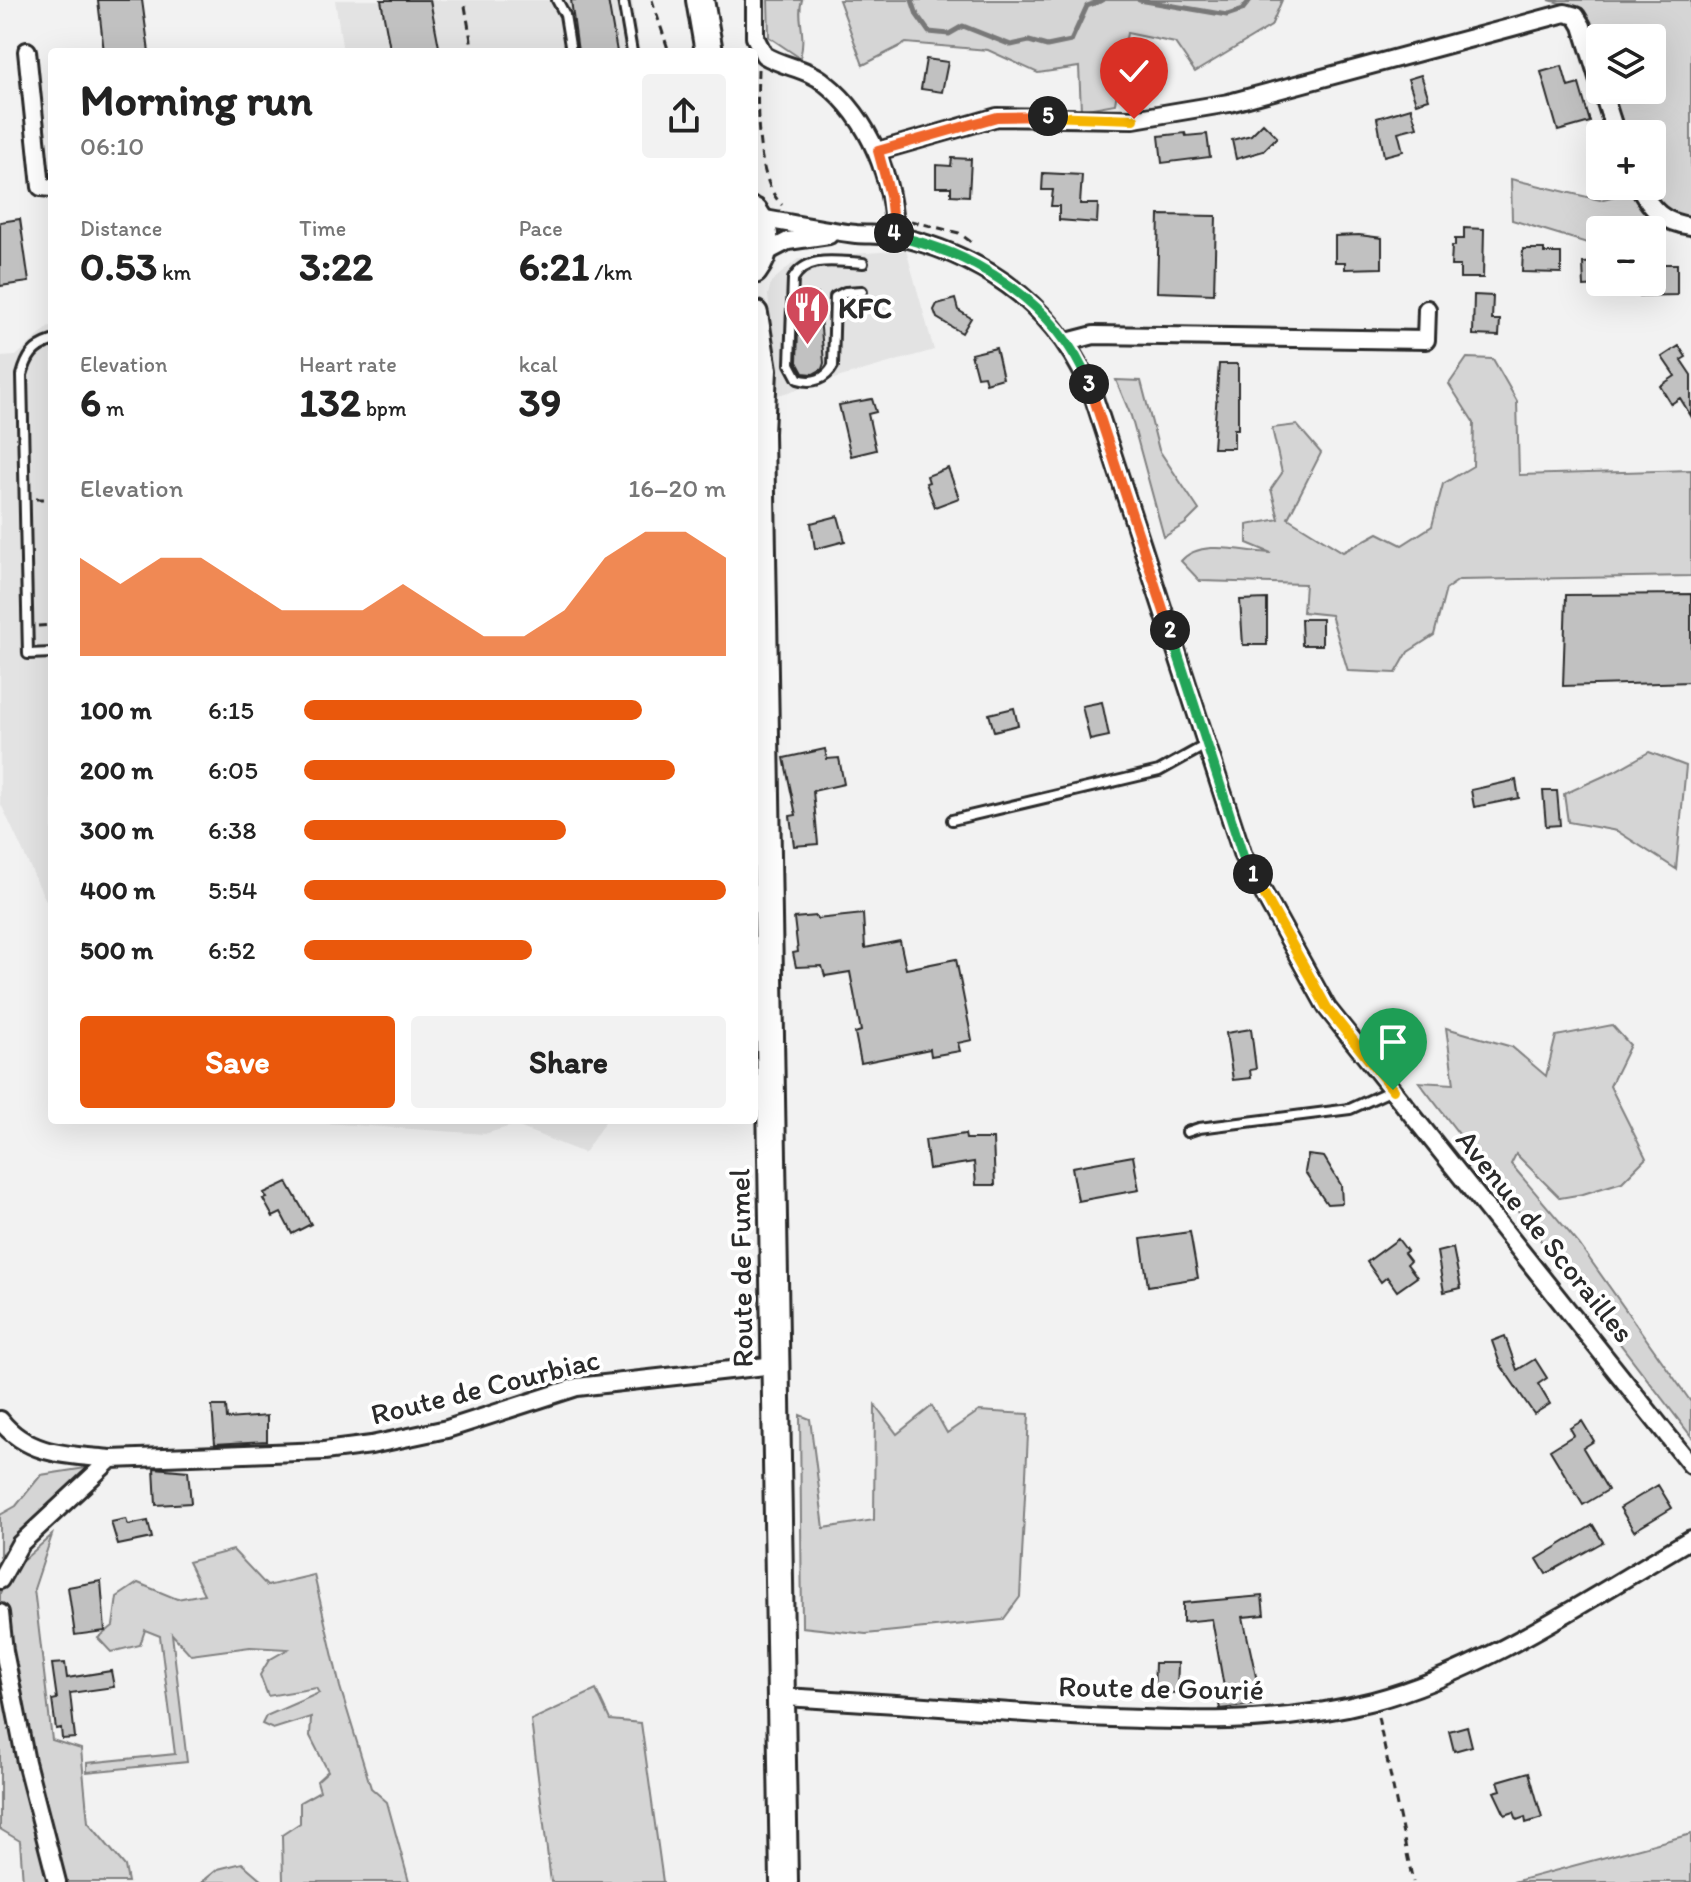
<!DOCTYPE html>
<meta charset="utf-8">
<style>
body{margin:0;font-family:Itim,sans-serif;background:#f2f2f2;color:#222;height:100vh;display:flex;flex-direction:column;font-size:30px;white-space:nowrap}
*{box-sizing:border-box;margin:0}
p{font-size:26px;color:#767676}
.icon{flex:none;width:44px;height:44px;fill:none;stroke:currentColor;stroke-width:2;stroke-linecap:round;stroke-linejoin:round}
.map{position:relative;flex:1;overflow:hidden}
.drawer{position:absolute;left:48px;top:48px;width:710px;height:1076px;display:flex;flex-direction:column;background:#fff;border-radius:8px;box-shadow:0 8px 32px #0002}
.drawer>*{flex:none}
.controls{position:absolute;left:1586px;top:24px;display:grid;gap:16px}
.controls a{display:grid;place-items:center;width:80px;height:80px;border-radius:8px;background:#fff;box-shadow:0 8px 32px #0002;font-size:40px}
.pin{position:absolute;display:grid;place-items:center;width:68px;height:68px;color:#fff;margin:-82px -34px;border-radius:50% 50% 50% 0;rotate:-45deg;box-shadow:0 0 8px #0007}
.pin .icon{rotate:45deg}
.km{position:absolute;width:40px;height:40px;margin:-20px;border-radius:50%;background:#222;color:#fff;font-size:22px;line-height:40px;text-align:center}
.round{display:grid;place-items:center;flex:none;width:84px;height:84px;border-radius:8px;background:#f2f2f2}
.headline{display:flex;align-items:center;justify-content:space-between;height:136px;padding:0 32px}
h1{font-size:44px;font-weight:700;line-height:60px}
.stats{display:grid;grid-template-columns:repeat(3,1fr);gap:12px;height:136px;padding:8px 32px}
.stats div{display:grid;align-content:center}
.stats b{font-size:40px;font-weight:700}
.stats small{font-size:22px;font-weight:400}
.stats p{font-size:22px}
.chart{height:224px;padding:16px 32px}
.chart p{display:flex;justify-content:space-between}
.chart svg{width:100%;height:144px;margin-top:8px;fill:#ea580c;opacity:.7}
.button{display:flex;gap:16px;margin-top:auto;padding:16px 32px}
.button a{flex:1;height:92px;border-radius:8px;background:#ea580c;color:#fff;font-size:32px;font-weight:700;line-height:92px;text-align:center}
.button a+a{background:#f2f2f2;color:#222}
ul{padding:0 32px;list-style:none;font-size:26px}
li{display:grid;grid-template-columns:128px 96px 1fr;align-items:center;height:60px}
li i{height:20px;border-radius:10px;background:#ea580c}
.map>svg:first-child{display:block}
</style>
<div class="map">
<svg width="1691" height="1882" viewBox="0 0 1691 1882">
<rect width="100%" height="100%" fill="#f2f2f2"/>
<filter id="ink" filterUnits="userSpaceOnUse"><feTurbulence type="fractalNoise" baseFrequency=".0125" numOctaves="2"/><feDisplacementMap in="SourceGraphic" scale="16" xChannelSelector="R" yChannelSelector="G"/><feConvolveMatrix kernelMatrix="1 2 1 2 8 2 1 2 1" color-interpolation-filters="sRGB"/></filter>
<g filter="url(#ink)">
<path fill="#e3e3e3" d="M 335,0 L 632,0 L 640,52 L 343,52 Z
M 906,250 L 934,350 L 778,395 L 768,295 L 771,282 L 799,258 Z
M 50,326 L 52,326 L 52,914 L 0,802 L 0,357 L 16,356 Z
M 282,1120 L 606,1120 L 584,1153 L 514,1125 L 485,1134 Z"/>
<path fill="#d5d5d5" stroke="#808080" stroke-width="2" d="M 768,0 L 802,0 C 796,18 807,33 800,58 L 769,37 Z
M 839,0 L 1282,0 L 1271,26 L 1195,72 L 1175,43 L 1127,33 L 1115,104 L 1081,110 L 1079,67 L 1038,73 L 988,50 L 906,43 L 863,65 Z
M 1549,0 L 1691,0 L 1691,220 L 1653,220 L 1635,230 L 1600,230 L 1600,247 L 1512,220 L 1511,179 L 1600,200 L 1652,186 L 1652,134 L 1627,134 L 1611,90 L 1652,90 L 1652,38 L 1600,38 L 1600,57 L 1583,9 Z
M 1467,358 L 1493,359 L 1517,401 L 1519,475 L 1691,470 L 1691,576 L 1459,580 L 1446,589 L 1434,635 L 1408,652 L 1396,673 L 1348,671 L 1331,615 L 1303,612 L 1305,584 L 1200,581 L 1181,561 C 1201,538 1244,552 1271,553 L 1247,543 L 1247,525 L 1279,519 L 1271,489 L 1282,473 L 1272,428 L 1297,425 L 1321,453 L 1288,518 L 1343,552 L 1378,533 L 1402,545 L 1432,526 L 1443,484 L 1473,466 L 1474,423 L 1449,384 Z
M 1116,380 L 1141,381 L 1159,450 L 1199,510 L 1185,524 L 1164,537 L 1131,416 Z
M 1649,752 L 1686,766 L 1676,869 L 1617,831 L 1568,822 L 1564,794 L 1615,771 Z
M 1612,1025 L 1630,1045 L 1610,1086 L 1646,1158 L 1622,1182 L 1583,1194 L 1560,1198 L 1516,1154 L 1511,1164 L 1579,1244 L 1691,1402 L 1691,1436 L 1419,1082 L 1454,1084 L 1446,1028 L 1512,1047 L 1546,1076 L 1556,1036 Z
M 875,1405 L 897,1434 L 932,1406 L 947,1433 L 979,1411 L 1029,1414 L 1020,1597 L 1003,1620 L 866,1634 L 802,1627 L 800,1415 L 810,1419 L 824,1528 L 874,1520 Z
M 92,1467 L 0,1555 L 0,1515 L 16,1506 L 41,1475 Z
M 52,1535 L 34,1589 L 52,1740 L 81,1749 L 88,1822 L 125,1866 L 128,1882 L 23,1882 L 20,1841 L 0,1829 L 0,1593 L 11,1571 Z
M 233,1550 L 267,1586 L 314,1575 L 340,1687 L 371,1788 L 387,1802 L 409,1882 L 283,1882 L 282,1835 L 300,1823 L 300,1802 L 320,1791 L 317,1781 L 328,1771 L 310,1736 L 311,1717 L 273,1729 L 262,1724 L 266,1716 L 319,1693 L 316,1688 L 268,1696 L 260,1675 L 269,1660 L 288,1649 L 250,1647 L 191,1655 L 172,1634 L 187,1762 L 87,1772 L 87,1763 L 175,1754 L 160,1636 L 145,1630 L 140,1645 L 111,1652 L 98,1638 L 113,1626 L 117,1597 L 138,1583 L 177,1599 L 204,1594 L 188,1562 Z
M 596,1690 L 610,1720 L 641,1723 L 663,1882 L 551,1882 L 531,1720 Z
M 1691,1834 L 1691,1882 L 1513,1882 Z
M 242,1863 L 264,1882 L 202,1882 L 218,1869 Z"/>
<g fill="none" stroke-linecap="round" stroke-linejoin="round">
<path stroke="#787878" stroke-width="5" d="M 912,0 L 917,15 L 929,32 L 949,34 L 963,26 L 1011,45 L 1029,41 L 1047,46 L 1071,41 L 1087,6 L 1103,0
M 1139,0 L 1227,15 L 1242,10 L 1250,0"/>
</g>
<path fill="#c1c1c1" stroke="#2b2b2b" stroke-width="2" d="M 98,0 L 142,0 L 149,52 L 104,52 Z
M 381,0 L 430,0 L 440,52 L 393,52 L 390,49 Z
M 571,0 L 608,0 L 617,52 L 578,52 Z
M 926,59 L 948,62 L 942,92 L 921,89 Z
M 1562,66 L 1568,87 L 1579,84 L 1590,122 L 1558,131 L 1541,72 Z
M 1421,75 L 1429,99 L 1416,103 L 1408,79 Z
M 1411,108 L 1417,127 L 1398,132 L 1403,151 L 1384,156 L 1377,118 Z
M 1263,123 L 1277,137 L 1263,151 L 1236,159 L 1232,140 L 1251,135 Z
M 1185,133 L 1186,136 L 1207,134 L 1210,157 L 1162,163 L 1159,136 Z
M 952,158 L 971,159 L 969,196 L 951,195 L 951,187 L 936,187 L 936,165 L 951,166 Z
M 1043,173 L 1082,175 L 1080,204 L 1098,204 L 1097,223 L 1059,220 L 1059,206 L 1051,206 L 1053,190 L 1042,190 Z
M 1159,215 L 1216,216 L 1214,294 L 1157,292 Z
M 20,219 L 29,282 L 0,286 L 0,222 Z
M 1464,228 L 1484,229 L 1483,278 L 1460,278 L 1460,266 L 1451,266 L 1452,246 L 1455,246 L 1455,239 L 1464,239 Z
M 1359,235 L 1382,238 L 1382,268 L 1345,269 L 1345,262 L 1335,262 L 1335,236 Z
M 1523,249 L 1544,249 L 1544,253 L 1561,253 L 1561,273 L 1522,272 Z
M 1600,262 L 1600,286 L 1584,287 L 1583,263 Z
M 1652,264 L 1677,264 L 1677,295 L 1633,296 L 1633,282 L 1652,282 Z
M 799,294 L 818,294 L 824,363 L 822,369 L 813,374 L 803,373 L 797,362 Z
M 1474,295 L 1493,296 L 1492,320 L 1500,320 L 1499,336 L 1473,335 Z
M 955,299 L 958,310 L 971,318 L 962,333 L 937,318 L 934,310 L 937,304 Z
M 1679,346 L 1686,357 L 1681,360 L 1691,375 L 1691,416 L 1680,398 L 1671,404 L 1660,386 L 1675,376 L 1662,357 Z
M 996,348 L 1003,378 L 986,383 L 984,376 L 977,377 L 971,354 Z
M 1219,364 L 1238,364 L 1238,429 L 1234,429 L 1234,448 L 1213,448 Z
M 872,399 L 876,412 L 868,414 L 876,450 L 851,456 L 839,405 Z
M 948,468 L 959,498 L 935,507 L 926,483 L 929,482 L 927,476 Z
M 838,516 L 845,541 L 815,549 L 811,523 Z
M 1691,594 L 1691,682 L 1563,686 L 1566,595 Z
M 1267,599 L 1267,645 L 1243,645 L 1240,600 Z
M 1301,619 L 1322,619 L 1322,645 L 1302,645 Z
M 1102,702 L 1109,736 L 1090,740 L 1082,706 Z
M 1014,708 L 1018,725 L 994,731 L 989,714 Z
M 825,749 L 827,759 L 839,758 L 844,784 L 813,791 L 818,844 L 794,846 L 790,816 L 796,815 L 784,758 Z
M 1516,780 L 1519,798 L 1474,807 L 1471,790 Z
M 1543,791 L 1557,791 L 1560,825 L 1546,826 Z
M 863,914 L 865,948 L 900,941 L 906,969 L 956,959 L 972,1040 L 958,1043 L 960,1051 L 931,1056 L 930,1049 L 861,1063 L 855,1033 L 861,1031 L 850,972 L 825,976 L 822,966 L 796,967 L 793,953 L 798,952 L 794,918 L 816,916 L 817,919 Z
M 1251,1029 L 1256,1069 L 1250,1070 L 1251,1078 L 1233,1080 L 1226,1033 Z
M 965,1134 L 966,1139 L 993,1139 L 995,1185 L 976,1185 L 974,1162 L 929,1169 L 925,1140 Z
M 1308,1155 L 1324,1157 L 1341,1185 L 1342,1203 L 1327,1204 L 1305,1172 Z
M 1133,1156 L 1139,1190 L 1078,1201 L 1072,1167 Z
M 287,1182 L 311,1224 L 292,1234 L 281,1213 L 273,1217 L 263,1199 L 267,1198 L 264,1193 Z
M 1190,1232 L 1198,1278 L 1148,1286 L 1141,1239 Z
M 1398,1239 L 1407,1251 L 1404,1253 L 1410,1261 L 1407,1264 L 1417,1277 L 1397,1291 L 1387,1277 L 1381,1282 L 1367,1262 Z
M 1453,1248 L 1461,1288 L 1444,1292 L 1437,1252 Z
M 1505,1336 L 1517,1370 L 1535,1359 L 1547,1378 L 1538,1384 L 1550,1404 L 1534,1414 L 1500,1364 L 1492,1341 Z
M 212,1406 L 226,1406 L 227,1419 L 267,1416 L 267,1441 L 215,1444 Z
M 1582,1421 L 1594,1441 L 1583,1448 L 1608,1490 L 1583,1505 L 1550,1450 L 1574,1435 L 1570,1428 Z
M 154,1468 L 188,1471 L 191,1503 L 156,1505 Z
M 1658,1485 L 1672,1508 L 1634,1531 L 1620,1508 Z
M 126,1519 L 128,1525 L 148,1521 L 152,1538 L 118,1545 L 111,1522 Z
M 1593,1525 L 1603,1542 L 1546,1574 L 1537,1559 Z
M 101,1581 L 105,1631 L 75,1635 L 68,1587 Z
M 1262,1596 L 1264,1615 L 1243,1617 L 1262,1704 L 1220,1709 L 1216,1689 L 1224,1687 L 1212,1619 L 1183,1622 L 1183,1603 Z
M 65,1663 L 67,1678 L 111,1671 L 114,1687 L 70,1693 L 75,1738 L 62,1739 L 61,1728 L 56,1729 L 52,1700 L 57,1699 L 52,1664 Z
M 1155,1663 L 1178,1663 L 1177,1693 L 1154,1692 Z
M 1467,1726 L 1472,1746 L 1454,1751 L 1449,1731 Z
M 1529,1772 L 1542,1818 L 1526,1823 L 1525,1817 L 1517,1820 L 1514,1812 L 1505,1815 L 1494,1792 L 1501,1790 L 1498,1781 Z"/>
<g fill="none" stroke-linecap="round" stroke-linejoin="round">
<defs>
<path id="service" d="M 557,0 L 565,15 L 571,52
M 623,0 L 632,52
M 862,291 L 845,292 L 835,297 L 833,366 C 826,379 813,384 798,379 L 790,364 L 793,279 C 807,254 838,262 863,263
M 52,341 C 33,347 27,357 22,375 L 28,654 L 52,653
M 952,820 L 1159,771 L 1206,745
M 1187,1132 L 1199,1128 L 1350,1109 L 1392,1090"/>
<path id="minor" d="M 755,0 L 755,37 L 764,55 C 783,67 808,68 825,83 C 870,119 894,180 894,236
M 27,51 L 41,187 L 52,188
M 1602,90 L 1616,134
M 878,151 L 997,117 L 1134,119 L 1229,103 L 1565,13 L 1576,16 L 1582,26 L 1600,84
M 1638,186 C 1652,210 1663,223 1691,226
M 758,218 C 790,223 823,230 856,234 C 872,235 889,234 905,238 C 993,260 1061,313 1094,398 L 1243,856 L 1327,1008 L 1691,1465
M 763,254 L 788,241 L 829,235
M 1067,342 L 1094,335 L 1426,340 L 1427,309
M 0,1420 C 28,1456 69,1455 111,1459
M 0,1580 L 20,1544 L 111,1459 L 324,1451 L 371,1445 L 447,1429 L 577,1387 L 775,1365
M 0,1613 L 4,1651 L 26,1762 L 57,1882
M 782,1697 C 878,1702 975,1710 1072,1716 C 1173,1721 1274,1727 1373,1701 C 1483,1672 1593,1596 1691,1539"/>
<path id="primary" d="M 700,0 L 709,52
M 754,212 C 768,231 768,251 754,270
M 754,314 L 763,370 L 760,433 L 784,1882"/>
</defs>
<use href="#service" stroke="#2b2b2b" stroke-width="14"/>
<use href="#minor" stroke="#2b2b2b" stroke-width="22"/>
<use href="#primary" stroke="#2b2b2b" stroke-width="32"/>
<path stroke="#2b2b2b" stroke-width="3" stroke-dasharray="8 6" stroke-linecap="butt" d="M 652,0 L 669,52
M 465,6 L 473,52
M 758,69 C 757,104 755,179 782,205
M 911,221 L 959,233 L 971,242
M 36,499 L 52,499
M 38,626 L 52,625
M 1378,1717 L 1413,1882"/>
<use href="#service" stroke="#fff" stroke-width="8"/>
<use href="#minor" stroke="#fff" stroke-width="16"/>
<use href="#primary" stroke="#fff" stroke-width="26"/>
</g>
</g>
<g fill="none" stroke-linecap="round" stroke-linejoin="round" filter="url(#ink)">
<defs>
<path id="split-1" d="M 1253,874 L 1327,1008 L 1393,1090"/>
<path id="split-2" d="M 1170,630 L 1243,856 L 1253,874"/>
<path id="split-3" d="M 1089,384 L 1170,630"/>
<path id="split-4" d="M 894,233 L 894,236 C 975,252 1058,305 1089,384"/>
<path id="split-5" d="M 894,233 L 890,195 L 878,151 L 997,117 L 1048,116"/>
<path id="split-6" d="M 1048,116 L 1134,119"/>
</defs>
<use href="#split-1" stroke="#fff" stroke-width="16"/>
<use href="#split-2" stroke="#fff" stroke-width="16"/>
<use href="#split-3" stroke="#fff" stroke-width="16"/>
<use href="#split-4" stroke="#fff" stroke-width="16"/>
<use href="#split-5" stroke="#fff" stroke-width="16"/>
<use href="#split-6" stroke="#fff" stroke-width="16"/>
<use href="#split-1" stroke="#f5b400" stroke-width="10"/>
<use href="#split-2" stroke="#22a559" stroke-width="10"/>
<use href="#split-3" stroke="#f0652b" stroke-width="10"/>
<use href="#split-4" stroke="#22a559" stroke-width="10"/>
<use href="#split-5" stroke="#f0652b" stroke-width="10"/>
<use href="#split-6" stroke="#f5b400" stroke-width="10"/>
</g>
<defs>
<symbol id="restaurant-pin" viewBox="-11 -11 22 30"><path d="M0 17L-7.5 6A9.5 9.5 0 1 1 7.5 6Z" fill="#d1495b" stroke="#fff"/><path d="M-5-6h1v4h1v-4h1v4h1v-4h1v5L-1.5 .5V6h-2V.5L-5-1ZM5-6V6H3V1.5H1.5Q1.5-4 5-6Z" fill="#fff"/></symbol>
</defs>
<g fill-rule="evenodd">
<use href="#restaurant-pin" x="782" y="282" width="51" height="69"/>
</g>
<g text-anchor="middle" stroke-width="8" stroke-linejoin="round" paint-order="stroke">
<g font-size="30" font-weight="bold" fill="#2b2b2b" stroke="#fff" text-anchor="start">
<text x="838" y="318">KFC</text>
</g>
<g font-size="30" fill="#2b2b2b" stroke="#fff">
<text transform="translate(1545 1236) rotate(51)" y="10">Avenue de Scorailles</text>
<text transform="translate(741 1268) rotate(-91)" y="10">Route de Fumel</text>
<text transform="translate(485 1387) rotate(-14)" y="10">Route de Courbiac</text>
<text transform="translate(1161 1688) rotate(1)" y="10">Route de Gourié</text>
</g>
</g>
</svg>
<div class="controls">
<a><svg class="icon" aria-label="layers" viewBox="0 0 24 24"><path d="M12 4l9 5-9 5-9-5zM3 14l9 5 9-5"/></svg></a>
<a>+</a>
<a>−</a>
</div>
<div class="pin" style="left:1393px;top:1090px;background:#1e9e55"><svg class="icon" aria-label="arrive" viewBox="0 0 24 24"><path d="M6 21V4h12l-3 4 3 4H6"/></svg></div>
<div class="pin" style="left:1134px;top:119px;background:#d93025"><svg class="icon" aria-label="check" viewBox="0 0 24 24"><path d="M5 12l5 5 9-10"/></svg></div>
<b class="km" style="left:1253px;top:874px">1</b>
<b class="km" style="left:1170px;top:630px">2</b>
<b class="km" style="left:1089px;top:384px">3</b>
<b class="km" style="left:894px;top:233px">4</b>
<b class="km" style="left:1048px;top:116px">5</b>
<section class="drawer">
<div class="headline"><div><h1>Morning run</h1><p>06:10</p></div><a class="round"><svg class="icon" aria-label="share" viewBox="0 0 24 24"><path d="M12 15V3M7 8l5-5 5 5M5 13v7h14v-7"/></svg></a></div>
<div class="stats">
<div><p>Distance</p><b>0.53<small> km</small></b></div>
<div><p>Time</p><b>3:22</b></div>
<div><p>Pace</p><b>6:21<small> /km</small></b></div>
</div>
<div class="stats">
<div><p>Elevation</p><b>6<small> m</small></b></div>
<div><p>Heart rate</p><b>132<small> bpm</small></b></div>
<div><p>kcal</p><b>39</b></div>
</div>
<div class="chart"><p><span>Elevation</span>16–20 m</p>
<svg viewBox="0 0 160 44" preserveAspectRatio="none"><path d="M0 44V14L10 22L20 14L30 14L40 22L50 30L60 30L70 30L80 22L90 30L100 38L110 38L120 30L130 14L140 6L150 6L160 14V44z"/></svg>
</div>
<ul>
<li><b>100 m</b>6:15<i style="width:80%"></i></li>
<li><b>200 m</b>6:05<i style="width:88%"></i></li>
<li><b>300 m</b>6:38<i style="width:62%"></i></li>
<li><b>400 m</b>5:54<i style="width:100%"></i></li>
<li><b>500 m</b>6:52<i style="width:54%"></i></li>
</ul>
<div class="button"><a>Save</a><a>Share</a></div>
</section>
</div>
